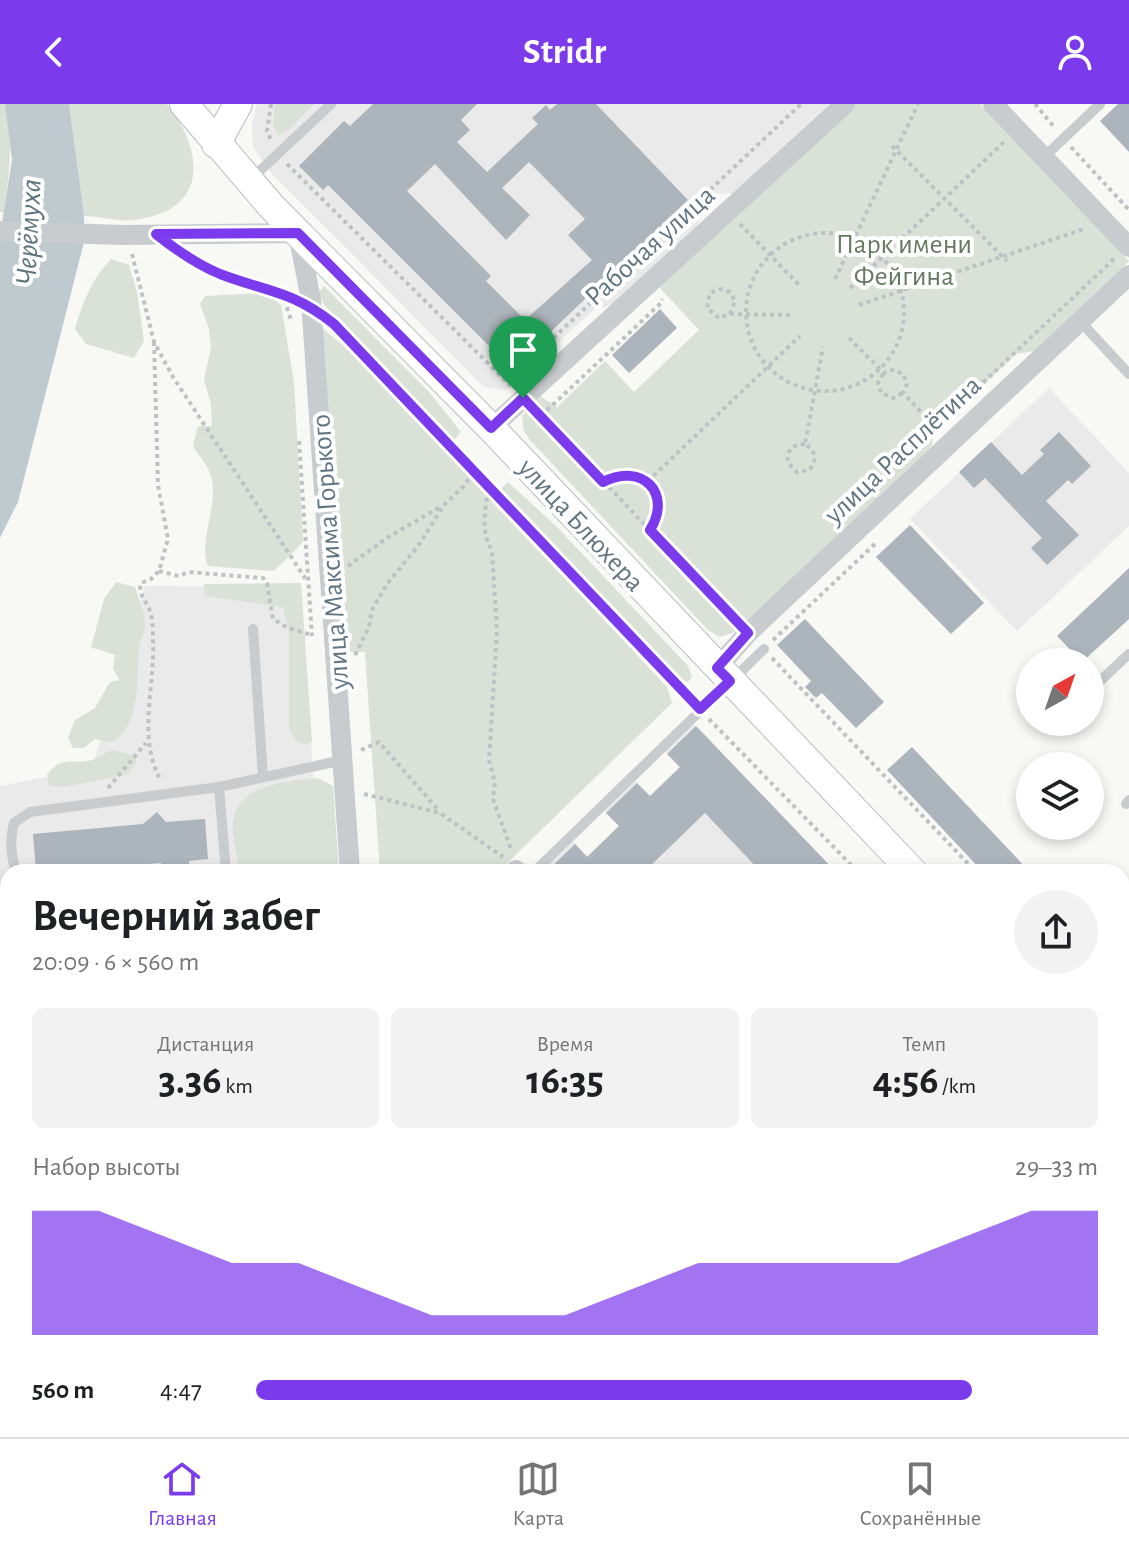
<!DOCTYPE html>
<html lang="ru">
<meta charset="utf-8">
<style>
body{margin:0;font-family:"Alegreya Sans",sans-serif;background:#f2f2f2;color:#202124;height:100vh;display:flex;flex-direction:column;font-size:30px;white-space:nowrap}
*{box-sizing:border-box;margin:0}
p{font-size:26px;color:#757577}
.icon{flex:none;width:44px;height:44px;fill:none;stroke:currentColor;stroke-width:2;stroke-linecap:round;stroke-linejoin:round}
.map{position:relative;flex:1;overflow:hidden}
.panel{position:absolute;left:0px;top:760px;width:1130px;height:574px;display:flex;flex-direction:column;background:#fff;border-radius:24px 24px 0 0;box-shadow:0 4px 12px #0003}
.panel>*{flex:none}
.needle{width:52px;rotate:40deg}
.tools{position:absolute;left:1016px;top:544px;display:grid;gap:16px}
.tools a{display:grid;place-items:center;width:88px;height:88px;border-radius:50%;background:#fff;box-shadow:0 4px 12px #0003;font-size:40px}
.pin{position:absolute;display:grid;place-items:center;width:68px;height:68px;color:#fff;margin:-82px -34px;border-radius:50% 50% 50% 0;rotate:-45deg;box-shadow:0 0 8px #0007}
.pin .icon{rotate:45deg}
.round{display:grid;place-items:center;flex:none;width:84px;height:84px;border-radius:42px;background:#f2f2f2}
.overview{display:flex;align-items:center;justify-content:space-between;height:136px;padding:0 32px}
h1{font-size:44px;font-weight:600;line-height:60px}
.stats{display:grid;grid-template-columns:repeat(3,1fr);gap:12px;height:136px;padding:8px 32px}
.stats div{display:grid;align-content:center;border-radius:12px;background:#f2f2f2;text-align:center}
.stats b{font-size:40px;font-weight:600}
.stats small{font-size:22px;font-weight:400}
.stats p{font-size:22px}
.chart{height:224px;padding:16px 32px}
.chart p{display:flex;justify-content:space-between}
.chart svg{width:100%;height:144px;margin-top:8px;fill:#7c3aed;opacity:.7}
ul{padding:0 32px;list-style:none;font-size:26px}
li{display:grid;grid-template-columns:128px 96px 1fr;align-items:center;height:60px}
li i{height:20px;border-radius:10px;background:#7c3aed}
header{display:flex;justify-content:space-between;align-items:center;height:104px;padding:0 32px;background:#7c3aed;color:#fff;font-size:36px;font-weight:600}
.dock{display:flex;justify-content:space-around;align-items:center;height:112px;border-top:2px solid #e0e0e0;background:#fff;font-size:22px;color:#757577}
.dock a{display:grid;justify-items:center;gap:4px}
.dock .current{color:#7c3aed}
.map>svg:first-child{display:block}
</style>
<header><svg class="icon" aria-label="back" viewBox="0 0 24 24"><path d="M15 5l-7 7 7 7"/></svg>Stridr<svg class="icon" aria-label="person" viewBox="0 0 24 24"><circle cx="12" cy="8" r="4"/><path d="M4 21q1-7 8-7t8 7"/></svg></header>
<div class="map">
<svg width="1129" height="1333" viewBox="0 0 1129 1333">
<rect width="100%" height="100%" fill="#f8f8f5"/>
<path fill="#e9eae9" d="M 257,0 L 829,0 L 735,89 L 713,90 L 697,105 L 700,114 L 697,123 L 611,202 L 596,204 L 506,286 L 484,283 L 269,67 L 253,43 L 252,20 Z
M 1049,284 L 1129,369 L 1129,422 L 1017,527 L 910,415 Z
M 145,482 L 299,483 L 321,768 L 8,768 L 8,1211 L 0,1212 L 0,682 L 92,664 Z
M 694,620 L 836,768 L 554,768 L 547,761 L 573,737 L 588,752 L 619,722 L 604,706 L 635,677 L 650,692 L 680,664 L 665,647 Z
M 80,1326 L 331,1326 L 328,1333 L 80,1333 Z"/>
<path fill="#dae1d6" d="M 0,0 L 5,0 C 14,37 9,71 4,108 L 0,108 Z
M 69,0 L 167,0 C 205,48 209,107 134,116 C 119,118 100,112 84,112 Z
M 275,0 L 313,0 L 290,25 L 279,31 L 273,22 Z
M 856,0 L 980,0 L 1129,157 L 1034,247 L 1016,250 L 937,324 L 931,343 L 737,527 L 720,533 L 708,526 L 529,335 L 524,327 L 522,312 L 540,292 L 557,303 L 605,257 L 634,288 L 699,226 L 659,183 Z
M 111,155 L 129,161 L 137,188 L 144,237 L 134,254 L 86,240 L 75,225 C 83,198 91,176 111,155 Z
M 324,182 L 430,289 L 461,328 L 453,337 L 325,202 L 318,189 Z
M 266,189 L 281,201 L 294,278 L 303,438 L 274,467 L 208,462 C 197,438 221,398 210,369 C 207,360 198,351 193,342 L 198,322 L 212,322 L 211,300 L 204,276 L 211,243 L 209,225 L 200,200 L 205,192 Z
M 322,224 L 361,256 L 667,583 L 672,599 L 502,764 L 494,768 L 380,768 L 365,548 L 346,548 L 343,521 Z
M 508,378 L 557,423 L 688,562 L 692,573 L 688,578 L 675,572 L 499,387 Z
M 116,478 L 135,483 C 138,494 145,508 145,520 C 146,528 139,536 139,544 C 136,573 142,621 112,638 L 95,635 L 84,644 L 73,644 L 68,634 L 75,616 L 95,604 L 110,578 L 120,576 L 113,565 L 115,551 L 91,543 L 104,495 Z
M 301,479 L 312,638 L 306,641 L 295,636 L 289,624 L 289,528 L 283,503 L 205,492 L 204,480 Z
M 112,646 L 135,652 L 136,659 L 129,670 L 64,683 L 49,682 L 47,670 C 62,653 68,659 88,657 C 96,656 105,649 112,646 Z
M 318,674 L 333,682 L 339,768 L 240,768 C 238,753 231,732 233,717 C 238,679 289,678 318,674 Z"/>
<path fill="#becace" d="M 5,0 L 69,0 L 84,111 L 84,138 L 18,398 L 0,434 L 0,131 L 12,56 Z"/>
<path fill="#acb5bb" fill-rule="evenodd" d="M 373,0 L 477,0 L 461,16 L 470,26 L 457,38 L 487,68 L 538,20 L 532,14 L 546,1 L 550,6 L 557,0 L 596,0 L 688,96 L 512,265 L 328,81 L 323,86 L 299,62 L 344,17 L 350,22 ZM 529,58 L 585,115 L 568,131 L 592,156 L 525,216 L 486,177 L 491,172 L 407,87 L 435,60 L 506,136 L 530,111 L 502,84 Z
M 1118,0 L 1129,0 L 1129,48 L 1100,17 Z
M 660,205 L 677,224 L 629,269 L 612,251 Z
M 1059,328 L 1091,362 L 1072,380 L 1068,376 L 1046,397 L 1079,431 L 1047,461 L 1031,444 L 1042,434 L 985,374 L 974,384 L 959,368 L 991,338 L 1022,371 L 1044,350 L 1040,346 Z
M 910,421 L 984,499 L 951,530 L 876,453 Z
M 1129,464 L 1129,515 L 1082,558 L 1057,532 Z
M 805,515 L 884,598 L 856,624 L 822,589 L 816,594 L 805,583 L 811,577 L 777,541 Z
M 696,622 L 836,768 L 761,768 L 705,709 L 644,768 L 546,768 L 575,740 L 587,753 L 619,722 L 606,709 L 637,679 L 650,692 L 680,663 L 667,650 Z
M 912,643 L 1030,768 L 983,768 L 887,666 Z
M 157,708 L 166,718 L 205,715 L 208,755 L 189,757 L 190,768 L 162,768 L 161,759 L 36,768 L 33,730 L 143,720 Z"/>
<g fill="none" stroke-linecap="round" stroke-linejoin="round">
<defs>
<path id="secondary" d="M 184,0 L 272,103 L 491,324 L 913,768
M 216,40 L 238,0
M 1122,988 L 1129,996"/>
</defs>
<use href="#secondary" stroke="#b8bec2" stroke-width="30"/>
<path stroke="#bfc2c4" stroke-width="4" stroke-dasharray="4 4" stroke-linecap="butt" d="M 271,0 L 267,27 L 271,36
M 1035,0 L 1055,24
M 892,42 L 1007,157
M 1071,43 L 1129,106
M 287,60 L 511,282
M 740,120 L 801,183
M746 208a79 79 0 1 1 158 0a79 79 0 1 1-158 0Z
M 132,150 L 154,238 L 173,273 L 307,477
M 183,151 L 223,171 L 290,192
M 835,175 L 918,0
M 850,184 L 1005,37
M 282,188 L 291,216
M 859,201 L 1084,125
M 730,210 L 735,197 L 730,188 L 720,185 L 710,189 L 707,204 L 719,214 L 730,210 L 791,211
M 331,218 L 692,597
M 849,234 L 884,269 L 893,266 L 903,270 L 907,280 L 903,289 L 935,323
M 154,238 L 158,381 L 168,435 L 159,467 L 151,475 L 141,479 C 138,491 146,496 150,507 C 153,516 153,528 153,538 C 155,584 137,634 161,677
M 883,270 L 878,279 L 881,289 L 893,294 L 903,289
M 507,278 L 801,0
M 954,306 L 1116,153
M 537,308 L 735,515
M 541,312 L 661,199 L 662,195
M 299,337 L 312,532
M 805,340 C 792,340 786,347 788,359 L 797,368 L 809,366 C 818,356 816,347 805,340 L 823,243
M 603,378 L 630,370 L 647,378 L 800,232
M 647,378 C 660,393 660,409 650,426
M 489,386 C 484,406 481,429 492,447 L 497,528 L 489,656 L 495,678 L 493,695 L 512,748
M 348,462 L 390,432 L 442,402
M 159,467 L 179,472 L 188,468 L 263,474 L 267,479 L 273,515 L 288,524 L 312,531
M 773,536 L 877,438
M 355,551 L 369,523 L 372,506 L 387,480 L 418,442 L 444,401 L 463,383 L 473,369
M 772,554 L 976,768
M 709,615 L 858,768
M 361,646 L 379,638 L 439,707
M 108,684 L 146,639
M 364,690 L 440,709 L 503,753
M 1122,922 L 1129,930
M 1122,1045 L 1129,1052"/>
<path stroke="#c8cccf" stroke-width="10" d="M 1044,53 L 1100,0
M 250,76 L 331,0
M 1079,216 L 1129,270
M 253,525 L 263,673
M 1098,579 L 1129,550
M 219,683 L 226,768
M 1126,700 L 1129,696
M 17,768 C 10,753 10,734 14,719 L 30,708 L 219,683 L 343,656
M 534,768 L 764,545
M 1122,866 L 1129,860
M 1122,1103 L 1129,1110
M 1122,1158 L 1129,1152
M 1122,1323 L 1129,1316
M 109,1326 L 110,1333
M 296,1326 L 296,1333
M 521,1326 L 522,1333
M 686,1326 L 693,1333
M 1119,1326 L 1125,1333
M 352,1333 L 355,1326
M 925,1333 L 928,1326"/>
<path stroke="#c8cccf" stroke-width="20" d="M 993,0 L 1129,143
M 0,127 L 123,131 L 298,129 L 311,196 L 350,768
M 491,324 L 845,0
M 717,564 L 748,529 L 1129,171
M 516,766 L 519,768
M 1022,1326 L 1029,1333"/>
<use href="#secondary" stroke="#fff" stroke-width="28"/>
</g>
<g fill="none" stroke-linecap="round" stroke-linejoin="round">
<defs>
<path id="route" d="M 298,129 L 491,324 L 523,294 L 603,378 C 642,358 673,389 650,426 L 748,529 L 717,564 L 730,577 L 700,605 L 334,220 C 291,186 267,188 220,170 C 196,160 176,146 156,130 Z"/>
</defs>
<use href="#route" stroke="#fff" stroke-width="16"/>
<use href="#route" stroke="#7c3aed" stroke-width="10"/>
</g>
<g text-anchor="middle" stroke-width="8" stroke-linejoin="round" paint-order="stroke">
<g font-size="28" fill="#667a61" stroke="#fff">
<text x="904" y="149">Парк имени<tspan x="904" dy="32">Фейгина</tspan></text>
</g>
<g font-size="28" fill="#627582" stroke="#fff">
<text transform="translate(649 141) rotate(-42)" y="10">Рабочая улица</text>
<text transform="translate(902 345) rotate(-43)" y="10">улица Расплётина</text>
<text transform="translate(582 420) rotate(47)" y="10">улица Блюхера</text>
<text transform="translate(329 448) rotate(-94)" y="10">улица Максима Горького</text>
</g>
<g font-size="30" font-style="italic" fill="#5d757c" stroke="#fff">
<text transform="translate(28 128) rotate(-87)" y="10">Черёмуха</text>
</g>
</g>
</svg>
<div class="tools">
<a><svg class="needle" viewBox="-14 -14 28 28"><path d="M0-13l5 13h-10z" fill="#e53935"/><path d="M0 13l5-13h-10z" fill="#757577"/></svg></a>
<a><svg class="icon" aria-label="layers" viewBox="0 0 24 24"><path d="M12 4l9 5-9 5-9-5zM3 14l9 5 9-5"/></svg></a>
</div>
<div class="pin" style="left:523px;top:294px;background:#1e9e55"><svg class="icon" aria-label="arrive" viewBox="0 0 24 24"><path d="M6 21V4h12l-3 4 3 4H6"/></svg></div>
<section class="panel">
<div class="overview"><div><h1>Вечерний забег</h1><p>20:09 · 6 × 560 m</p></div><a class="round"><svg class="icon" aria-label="share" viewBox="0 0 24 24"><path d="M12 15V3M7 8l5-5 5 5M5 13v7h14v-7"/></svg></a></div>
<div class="stats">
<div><p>Дистанция</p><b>3.36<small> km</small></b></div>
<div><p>Время</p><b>16:35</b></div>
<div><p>Темп</p><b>4:56<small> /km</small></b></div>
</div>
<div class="chart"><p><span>Набор высоты</span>29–33 m</p>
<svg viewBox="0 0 160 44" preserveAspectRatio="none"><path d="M0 44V6L10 6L20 14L30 22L40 22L50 30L60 38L70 38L80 38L90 30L100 22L110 22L120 22L130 22L140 14L150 6L160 6V44z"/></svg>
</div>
<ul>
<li><b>560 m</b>4:47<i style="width:85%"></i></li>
</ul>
</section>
</div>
<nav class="dock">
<a class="current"><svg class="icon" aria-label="home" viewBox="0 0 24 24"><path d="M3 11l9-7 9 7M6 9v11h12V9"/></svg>Главная</a>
<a><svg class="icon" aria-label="map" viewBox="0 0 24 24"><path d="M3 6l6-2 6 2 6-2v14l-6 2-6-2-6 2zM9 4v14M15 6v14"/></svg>Карта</a>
<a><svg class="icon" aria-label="saved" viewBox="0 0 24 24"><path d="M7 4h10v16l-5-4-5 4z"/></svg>Сохранённые</a>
</nav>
